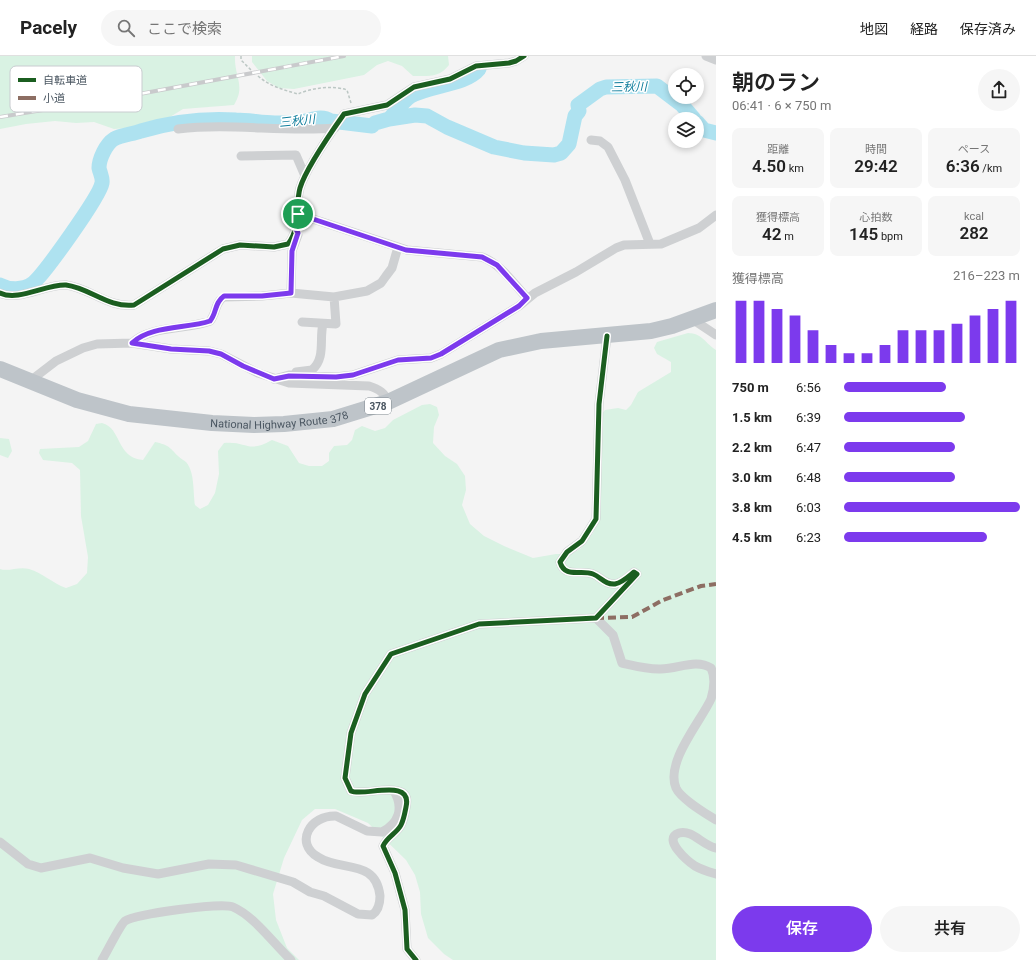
<!DOCTYPE html>
<html lang="ja">
<meta charset="utf-8">
<style>
body{margin:0;font-family:Roboto,"Noto Sans JP",sans-serif;background:#f6f6f6;color:#222;height:100vh;display:flex;flex-direction:column;font-size:15px;white-space:nowrap}
*{box-sizing:border-box;margin:0}
p{font-size:13px;color:#767676}
.icon{flex:none;width:22px;height:22px;fill:none;stroke:currentColor;stroke-width:2;stroke-linecap:round;stroke-linejoin:round}
.map{position:relative;flex:1;overflow:hidden}
.drawer{display:flex;flex-direction:column;background:#fff;width:320px}
.drawer>*{flex:none}
.tools{position:absolute;left:668px;top:12px;display:grid;gap:8px}
.tools a{display:grid;place-items:center;width:36px;height:36px;border-radius:50%;background:#fff;box-shadow:0 2px 6px #0003;font-size:20px}
.pin{position:absolute;display:grid;place-items:center;width:34px;height:34px;color:#fff;margin:-17px;border:2px solid #fff;border-radius:50%;box-shadow:0 1px 4px #0007}
.round{display:grid;place-items:center;flex:none;width:42px;height:42px;border-radius:21px;background:#f6f6f6}
.head{display:flex;align-items:center;justify-content:space-between;height:68px;padding:0 16px}
h1{font-size:22px;font-weight:600;line-height:30px}
.stats{display:grid;grid-template-columns:repeat(3,1fr);gap:6px;height:68px;padding:4px 16px}
.stats div{display:grid;align-content:center;border-radius:8px;background:#f6f6f6;text-align:center}
.stats b{font-size:17px;font-weight:600}
.stats small{font-size:11px;font-weight:400}
.stats p{font-size:11px}
.chart{height:112px;padding:8px 16px}
.chart p{display:flex;justify-content:space-between}
.chart svg{width:100%;height:72px;margin-top:4px;stroke:#7c3aed;stroke-width:6}
.button{display:flex;gap:8px;margin-top:auto;padding:8px 16px}
.button a{flex:1;height:46px;border-radius:24px;background:#7c3aed;color:#fff;font-size:16px;font-weight:600;line-height:46px;text-align:center}
.button a+a{background:#f6f6f6;color:#222}
ul{padding:0 16px;list-style:none;font-size:13px}
li{display:grid;grid-template-columns:64px 48px 1fr;align-items:center;height:30px}
li i{height:10px;border-radius:5px;background:#7c3aed}
header{display:flex;align-items:center;gap:24px;box-sizing:border-box;height:56px;padding:0 20px;background:#fff;border-bottom:1px solid #e0e0e0}
header strong{font-size:19px}
nav{display:flex;gap:22px;margin-inline-start:auto;font-size:14px}
.search{width:280px;height:36px;background:#f6f6f6;display:flex;align-items:center;gap:10px;box-sizing:border-box;padding:0 14px;border-radius:22px;color:#767676;font-size:15px}
main{display:flex;flex:1;min-height:0}
.map>svg:first-child{display:block}
</style>
<header>
<strong>Pacely</strong>
<div class="search"><svg class="icon" aria-label="search" viewBox="0 0 24 24"><circle cx="10" cy="10" r="6"/><path d="M15 15l6 6"/></svg>ここで検索</div>
<nav><a>地図</a><a>経路</a><a>保存済み</a></nav>
</header>
<main>
<div class="map">
<svg width="716" height="904" viewBox="0 0 716 904">
<rect width="100%" height="100%" fill="#f4f4f4"/>
<path fill="#d9f2e3" d="M 0,0 L 235,0 C 234,20 246,30 234,49 L 183,53 L 170,61 L 128,72 L 114,73 L 94,66 L 76,67 L 55,65 L 26,68 L 0,73 Z
M 252,0 L 448,0 L 449,9 C 439,22 428,20 413,20 L 402,10 L 388,5 L 377,9 L 364,19 L 294,33 L 279,32 L 267,25 L 252,6 Z
M 688,277 C 702,277 706,288 716,294 L 716,904 L 453,904 L 444,898 L 428,882 L 421,858 L 420,836 L 415,819 L 406,804 L 368,767 L 335,753 L 315,753 L 302,764 L 284,802 L 273,838 L 276,864 L 287,892 L 299,904 L 0,904 L 0,513 C 9,516 19,510 29,513 C 43,517 52,527 66,532 L 77,528 L 87,517 L 88,501 L 81,460 L 80,414 L 72,407 L 43,404 L 39,397 L 40,393 L 79,391 L 88,385 L 96,368 L 102,367 C 122,372 116,402 143,404 L 155,386 C 169,389 169,391 178,400 C 181,403 184,404 186,406 C 195,416 193,437 195,449 L 200,453 L 208,449 L 215,437 L 219,418 L 218,395 L 224,387 C 248,385 247,398 272,384 L 288,390 L 299,407 L 309,410 L 322,410 L 329,405 L 329,397 L 334,390 L 347,389 L 352,384 L 355,374 L 362,370 L 375,375 L 385,372 L 393,364 L 422,349 L 430,348 L 437,351 L 439,359 L 434,371 L 433,387 L 445,400 L 457,408 L 465,420 L 466,434 L 462,449 L 470,468 L 484,480 L 504,490 L 533,502 L 556,498 L 571,498 L 580,493 L 593,477 L 598,463 L 598,363 L 605,354 L 618,352 L 626,354 L 631,349 L 638,336 L 671,316 L 671,306 L 657,298 L 654,292 L 657,286 Z
M 0,382 L 9,383 L 12,395 L 8,402 L 0,399 Z"/>
<g fill="none" stroke-linecap="round" stroke-linejoin="round">
<path stroke="#aee2f0" stroke-width="15" d="M 389,63 C 396,56 403,45 411,40 C 431,29 466,29 479,13
M 697,66 L 704,74 L 716,77
M 0,229 C 9,234 23,234 32,228 C 43,220 100,140 102,127 C 103,122 100,117 99,112 C 99,103 106,88 114,83 C 121,79 133,78 141,75 C 171,66 204,62 236,64 C 249,64 262,67 275,67 C 283,67 292,67 300,66 C 311,65 320,58 331,65 L 372,70 L 375,67 L 389,63 L 415,59 L 427,60 L 447,71 L 494,91 L 524,97 L 554,99 L 561,97 L 569,88 L 575,60 L 579,55 L 578,49 L 600,33 L 606,31 L 657,30 L 682,49 L 694,63"/>
<path stroke="#bcc7c4" stroke-width="1.5" stroke-dasharray="3 2" stroke-linecap="butt" d="M 241,0 L 241,4 L 252,15
M 258,20 C 269,30 284,34 298,38 C 311,32 333,29 347,34 L 351,47"/>
<path stroke="#ced0d2" stroke-width="9" d="M 706,0 L 716,4
M 178,73 C 230,67 282,76 335,72
M 591,84 L 600,85 L 608,91 L 625,124 L 650,188
M 241,100 L 296,99 L 305,120
M 298,158 L 407,194 L 482,201 C 501,208 513,227 527,242
M 0,237 C 18,246 46,228 66,229 C 90,232 108,252 134,249 L 223,193 L 240,189 L 274,191 L 288,188 C 301,172 295,150 300,132 C 306,112 332,75 344,58 L 387,49 L 414,31 L 450,23 L 476,10 L 509,7 L 516,5 L 524,0
M 291,237 L 292,195 L 298,179
M 692,263 L 716,279
M 302,266 L 336,268 L 334,241
M 132,287 C 151,269 187,274 210,265 C 217,257 214,247 224,241 L 262,240 L 291,237 L 334,241 L 367,235 L 381,227 L 386,220 L 392,212 L 398,191
M 296,316 L 312,314 C 326,302 319,283 323,268
M 274,323 L 289,319 L 336,321 L 353,319 L 398,304 L 431,302 L 441,298 L 519,250 L 535,237 L 576,216 L 616,192 L 624,189 L 661,188 L 699,172 L 716,159
M 30,325 L 56,305 L 83,292 L 97,288 L 132,287 L 171,293 L 209,295 L 221,298 L 258,317 L 289,327 L 369,330 C 379,333 385,337 388,346
M 596,562 L 613,579 L 622,607 C 635,610 646,613 659,613 C 677,614 695,602 711,612 C 716,622 714,633 711,643 C 701,665 665,706 676,732 C 681,743 705,757 716,764
M 0,786 L 28,808 L 41,812 L 90,802 L 123,812 L 158,818 L 209,808 L 236,809 L 293,826 L 310,836 L 324,840 L 358,858 L 372,859 C 378,855 380,847 380,840 C 376,802 340,816 318,801 C 294,787 310,759 336,760 L 367,775 L 382,776 C 399,767 404,752 394,735
M 716,792 C 703,790 692,773 679,777 C 661,783 689,806 695,810 C 702,814 709,816 716,818
M 102,904 C 107,896 120,869 125,865 C 136,858 222,846 233,851 C 254,860 274,888 291,904
M 416,904 L 407,893 L 405,854 L 395,817 L 383,790 C 387,781 397,777 401,769 C 404,763 405,756 406,751 C 413,721 364,741 351,735 L 345,722 L 351,677 L 365,638 L 391,598 L 479,568 L 596,562 L 637,518 L 634,516 C 629,520 622,527 615,528 C 605,529 601,521 593,518 C 581,513 565,523 560,506 L 567,496 L 582,485 L 596,463 L 599,348 L 607,280"/>
<path stroke="#bec4c9" stroke-width="16" id="s1" d="M 0,313 L 77,344 L 129,358 L 212,367 L 254,369 L 284,368 L 333,363 L 388,346 L 499,294 L 541,285 L 651,275 L 672,270 L 716,254"/>
<defs>
<path id="rail" d="M 0,61 L 134,39 L 344,0"/>
</defs>
<use href="#rail" stroke="#c9cacc" stroke-width="4"/>
<use href="#rail" stroke="#fff" stroke-width="2.5" stroke-dasharray="8" stroke-linecap="butt"/>
<path stroke="#8d6e63" stroke-width="4" stroke-dasharray="8 4" stroke-linecap="butt" d="M 596,562 L 632,561 L 663,544 L 701,530 L 716,528"/>
<defs>
<path id="cycleway" d="M 0,237 C 18,246 46,228 66,229 C 90,232 108,252 134,249 L 223,193 L 240,189 L 274,191 L 288,188 C 301,172 295,150 300,132 C 306,112 332,75 344,58 L 387,49 L 414,31 L 450,23 L 476,10 L 509,7 L 516,5 L 524,0
M 416,904 L 407,893 L 405,854 L 395,817 L 383,790 C 387,781 397,777 401,769 C 404,763 405,756 406,751 C 413,721 364,741 351,735 L 345,722 L 351,677 L 365,638 L 391,598 L 479,568 L 596,562 L 637,518 L 634,516 C 629,520 622,527 615,528 C 605,529 601,521 593,518 C 581,513 565,523 560,506 L 567,496 L 582,485 L 596,463 L 599,348 L 607,280"/>
</defs>
<use href="#cycleway" stroke="#fff" stroke-width="8"/>
<use href="#cycleway" stroke="#1b5e20" stroke-width="5"/>
</g>
<g fill="none" stroke-linecap="round" stroke-linejoin="round">
<defs>
<path id="route" d="M 298,158 L 406,194 L 482,201 L 497,209 L 527,242 L 519,250 L 441,298 L 431,302 L 398,304 L 353,319 L 336,321 L 289,320 L 274,323 L 243,310 L 221,298 L 209,295 L 171,293 L 132,287 C 151,269 187,273 210,265 C 217,257 214,247 224,240 L 262,240 L 291,237 L 292,195 L 298,177 L 295,171 Z"/>
</defs>
<use href="#route" stroke="#fff" stroke-width="8"/>
<use href="#route" stroke="#7c3aed" stroke-width="5"/>
</g>
<g text-anchor="middle" stroke-width="3" stroke-linejoin="round" paint-order="stroke">
<rect fill="#fff" stroke="#808990" stroke-width="1" x="365" y="342" width="26" height="16" rx="3"/>
<g font-size="10" font-weight="bold" fill="#4a5661">
<text x="378" y="354">378</text>
</g>
<g font-size="11" fill="#4a5661" stroke="#fff">
<text dy="4" stroke="none"><textPath href="#s1" startOffset="288">National Highway Route 378</textPath></text>
</g>
<g font-size="12" font-style="italic" fill="#0c7c9b" stroke="#fff">
<text transform="translate(629 31) rotate(-1)" y="4">三秋川</text>
<text transform="translate(297 65) rotate(-6)" y="4">三秋川</text>
</g>
</g>
<rect x="10" y="10" width="132" height="46" rx="6" fill="#fff" stroke="#c9ccd0" stroke-width="1"/>
<rect x="18" y="22" width="18" height="4" fill="#1b5e20"/>
<rect x="18" y="40" width="18" height="4" fill="#8d6e63"/>
<g font-size="11" fill="#4a5661">
<text x="43" y="28">自転車道</text>
<text x="43" y="46">小道</text>
</g>
</svg>
<div class="tools">
<a><svg class="icon" aria-label="locate" viewBox="0 0 24 24"><circle cx="12" cy="12" r="6"/><path d="M12 2v4M12 18v4M2 12h4M18 12h4"/></svg></a>
<a><svg class="icon" aria-label="layers" viewBox="0 0 24 24"><path d="M12 4l9 5-9 5-9-5zM3 14l9 5 9-5"/></svg></a>
</div>
<div class="pin" style="left:298px;top:158px;background:#1e9e55"><svg class="icon" aria-label="arrive" viewBox="0 0 24 24"><path d="M6 21V4h12l-3 4 3 4H6"/></svg></div>
</div>
<section class="drawer">
<div class="head"><div><h1>朝のラン</h1><p>06:41 · 6 × 750 m</p></div><a class="round"><svg class="icon" aria-label="share" viewBox="0 0 24 24"><path d="M12 15V3M7 8l5-5 5 5M5 13v7h14v-7"/></svg></a></div>
<div class="stats">
<div><p>距離</p><b>4.50<small> km</small></b></div>
<div><p>時間</p><b>29:42</b></div>
<div><p>ペース</p><b>6:36<small> /km</small></b></div>
</div>
<div class="stats">
<div><p>獲得標高</p><b>42<small> m</small></b></div>
<div><p>心拍数</p><b>145<small> bpm</small></b></div>
<div><p>kcal</p><b>282</b></div>
</div>
<div class="chart"><p><span>獲得標高</span>216–223 m</p>
<svg viewBox="0 0 160 44" preserveAspectRatio="none"><path d="M5 44V6M15 44V6M25 44V11M35 44V15M45 44V24M55 44V33M65 44V38M75 44V38M85 44V33M95 44V24M105 44V24M115 44V24M125 44V20M135 44V15M145 44V11M155 44V6"/></svg>
</div>
<ul>
<li><b>750 m</b>6:56<i style="width:58%"></i></li>
<li><b>1.5 km</b>6:39<i style="width:69%"></i></li>
<li><b>2.2 km</b>6:47<i style="width:63%"></i></li>
<li><b>3.0 km</b>6:48<i style="width:63%"></i></li>
<li><b>3.8 km</b>6:03<i style="width:100%"></i></li>
<li><b>4.5 km</b>6:23<i style="width:81%"></i></li>
</ul>
<div class="button"><a>保存</a><a>共有</a></div>
</section>
</main>
